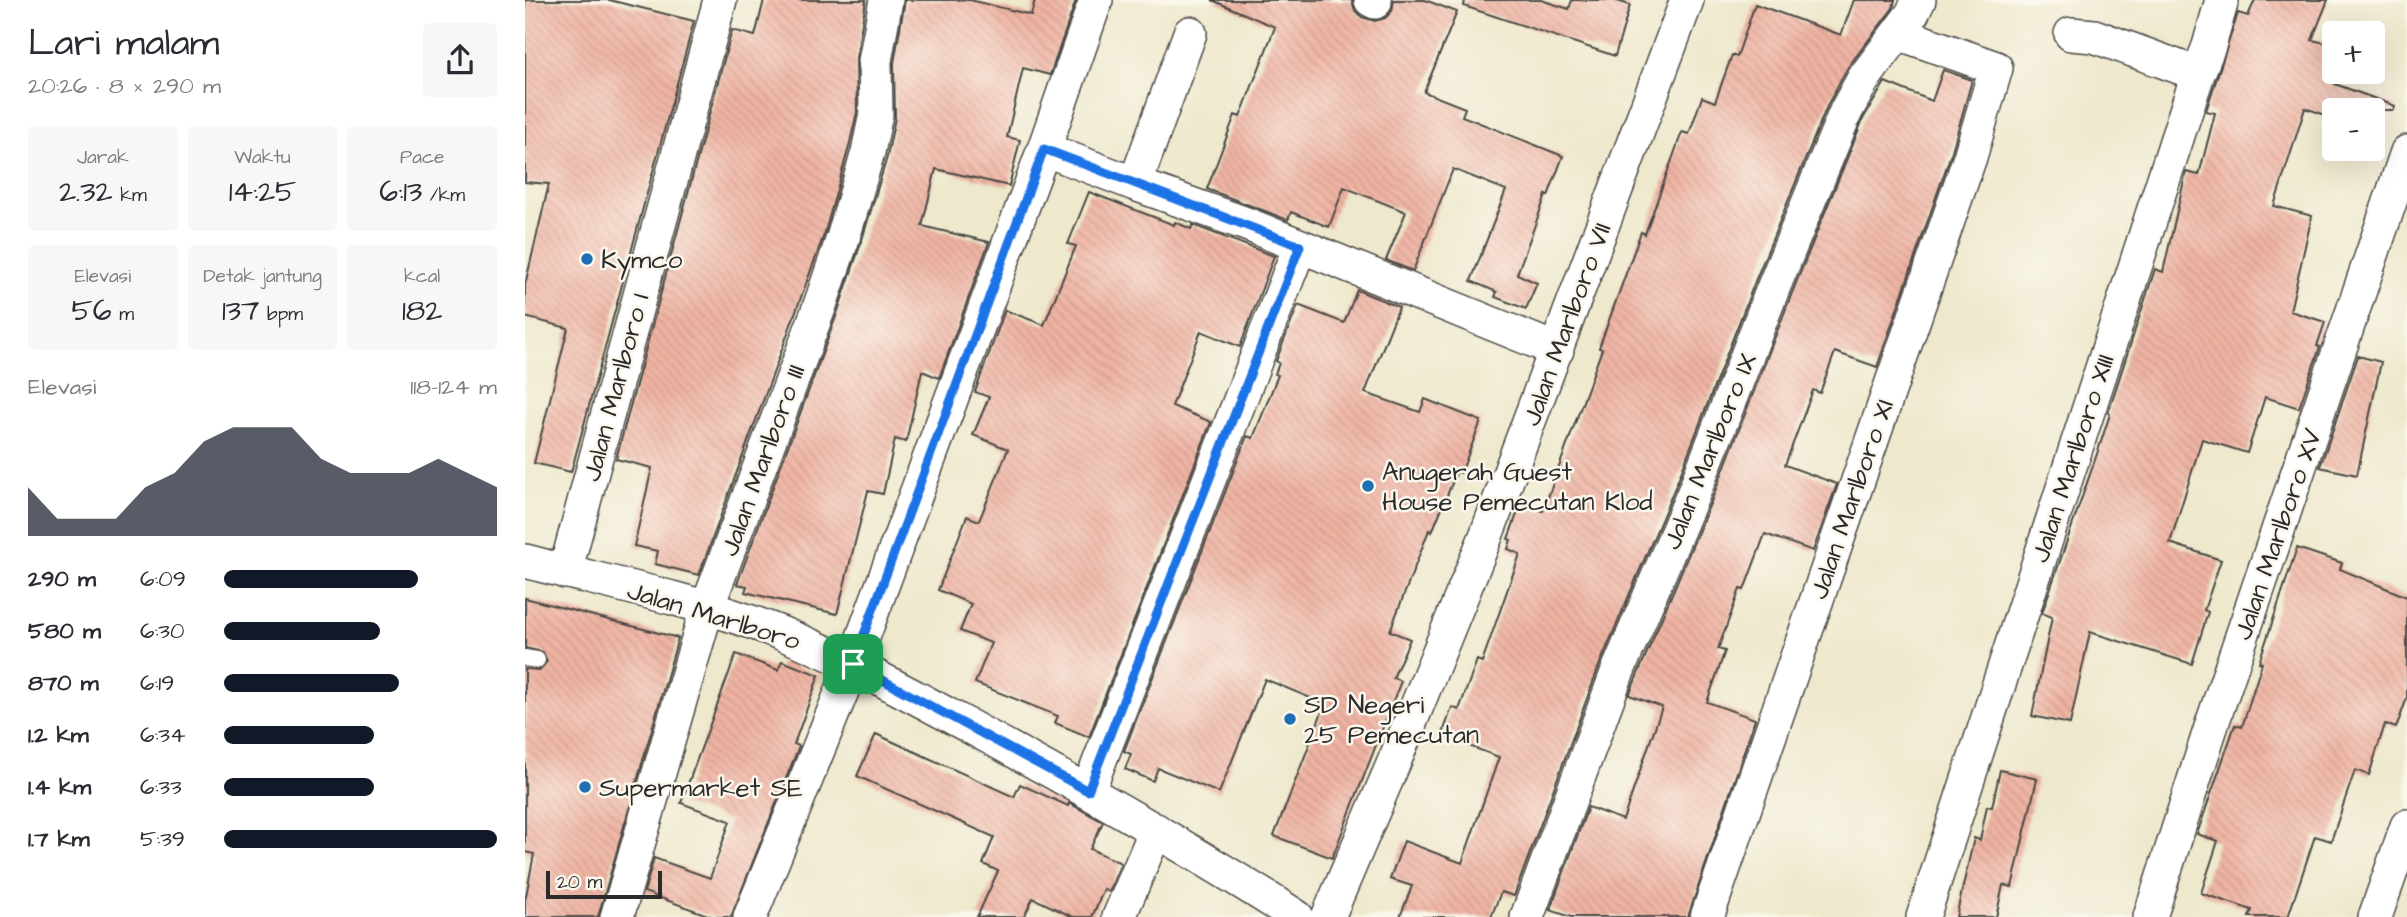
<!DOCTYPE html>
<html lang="id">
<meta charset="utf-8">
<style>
body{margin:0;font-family:"Architects Daughter",sans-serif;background:#f7f7f7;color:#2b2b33;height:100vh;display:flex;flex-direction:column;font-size:26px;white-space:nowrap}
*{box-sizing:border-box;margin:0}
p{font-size:23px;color:#7c7c81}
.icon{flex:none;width:38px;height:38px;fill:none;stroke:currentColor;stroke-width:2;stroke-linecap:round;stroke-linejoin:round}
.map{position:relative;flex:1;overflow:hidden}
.drawer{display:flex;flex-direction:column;background:#fff;width:525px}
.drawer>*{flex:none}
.fabs{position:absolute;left:1797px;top:21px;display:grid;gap:14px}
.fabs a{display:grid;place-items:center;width:63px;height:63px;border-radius:7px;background:#fff;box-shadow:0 7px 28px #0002;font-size:35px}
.scale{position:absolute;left:21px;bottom:18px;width:116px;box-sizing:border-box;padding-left:7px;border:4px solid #2b2b2b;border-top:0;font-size:19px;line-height:24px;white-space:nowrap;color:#2b2b2b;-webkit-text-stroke:5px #fbf7ec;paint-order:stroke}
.pin{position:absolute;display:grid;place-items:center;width:60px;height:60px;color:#fff;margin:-30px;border-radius:14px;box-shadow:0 4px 10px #0006}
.round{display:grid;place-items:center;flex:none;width:74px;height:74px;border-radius:7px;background:#f7f7f7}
.overview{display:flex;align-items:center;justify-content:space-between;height:119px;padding:0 28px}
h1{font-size:38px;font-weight:600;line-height:52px}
.figures{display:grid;grid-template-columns:repeat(3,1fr);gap:10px;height:119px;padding:7px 28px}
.figures div{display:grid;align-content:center;border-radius:7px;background:#f7f7f7;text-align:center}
.figures b{font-size:30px;font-weight:600}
.figures small{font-size:19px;font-weight:400}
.figures p{font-size:19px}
.chart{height:196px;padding:14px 28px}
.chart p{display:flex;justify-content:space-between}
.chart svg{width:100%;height:126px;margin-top:7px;fill:#111827;opacity:.7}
ul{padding:0 28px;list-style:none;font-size:23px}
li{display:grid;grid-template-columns:112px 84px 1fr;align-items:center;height:52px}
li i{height:18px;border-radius:9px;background:#111827}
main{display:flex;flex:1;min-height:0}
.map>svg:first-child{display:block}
</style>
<main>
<section class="drawer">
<div class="overview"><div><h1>Lari malam</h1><p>20:26 · 8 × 290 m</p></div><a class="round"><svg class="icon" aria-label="share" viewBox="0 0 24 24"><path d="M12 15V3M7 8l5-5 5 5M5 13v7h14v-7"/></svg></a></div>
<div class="figures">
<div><p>Jarak</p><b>2.32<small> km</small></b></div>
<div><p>Waktu</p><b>14:25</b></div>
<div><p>Pace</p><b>6:13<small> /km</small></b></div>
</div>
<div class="figures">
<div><p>Elevasi</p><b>56<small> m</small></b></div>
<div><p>Detak jantung</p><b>137<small> bpm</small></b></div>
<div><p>kcal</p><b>182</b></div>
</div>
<div class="chart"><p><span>Elevasi</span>118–124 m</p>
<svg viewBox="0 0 160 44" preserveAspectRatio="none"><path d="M0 44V27L10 38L20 38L30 38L40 27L50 22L60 11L70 6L80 6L90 6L100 17L110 22L120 22L130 22L140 17L150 22L160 27V44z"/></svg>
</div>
<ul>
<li><b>290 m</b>6:09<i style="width:71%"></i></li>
<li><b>580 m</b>6:30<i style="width:57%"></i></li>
<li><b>870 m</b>6:19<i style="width:64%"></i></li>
<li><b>1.2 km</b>6:34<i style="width:55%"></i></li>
<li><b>1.4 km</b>6:33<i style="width:55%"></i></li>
<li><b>1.7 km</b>5:39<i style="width:100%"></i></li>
</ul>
</section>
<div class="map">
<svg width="1882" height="917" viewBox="0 0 1882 917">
<defs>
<pattern id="building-back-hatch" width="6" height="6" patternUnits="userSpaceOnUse" patternTransform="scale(1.75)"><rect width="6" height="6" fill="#efb3a3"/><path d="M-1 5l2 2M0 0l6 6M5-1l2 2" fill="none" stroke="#cd9a8c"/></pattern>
</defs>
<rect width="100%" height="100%" fill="#fbf7ec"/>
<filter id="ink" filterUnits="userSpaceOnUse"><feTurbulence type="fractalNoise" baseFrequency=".0143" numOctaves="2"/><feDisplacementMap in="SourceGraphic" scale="14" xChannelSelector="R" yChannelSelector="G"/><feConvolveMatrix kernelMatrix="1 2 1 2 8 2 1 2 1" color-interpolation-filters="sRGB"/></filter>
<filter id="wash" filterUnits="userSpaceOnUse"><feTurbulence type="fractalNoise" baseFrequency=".00686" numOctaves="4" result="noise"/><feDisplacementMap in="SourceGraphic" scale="28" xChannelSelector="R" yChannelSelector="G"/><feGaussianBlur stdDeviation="1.57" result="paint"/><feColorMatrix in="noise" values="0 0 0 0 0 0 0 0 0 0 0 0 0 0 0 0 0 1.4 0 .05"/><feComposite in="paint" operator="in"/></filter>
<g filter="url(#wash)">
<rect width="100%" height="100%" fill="#eee8cc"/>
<g id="blocks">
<path fill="url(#building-back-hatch)" d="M 0,0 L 84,0 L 169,21 L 46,472 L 9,463 L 43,328 L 0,317 L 0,285 L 24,184 L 0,182 Z
M 239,0 L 341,0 L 331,58 L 332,112 L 324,147 L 300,232 L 174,575 L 130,564 L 133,551 L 109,546 L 127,468 L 91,459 L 207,30 L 230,36 Z
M 380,0 L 445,0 L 506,15 L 510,0 L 551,0 L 525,75 L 498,68 L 482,137 L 495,140 L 484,186 L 411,169 L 397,226 L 464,242 L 414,378 L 397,371 L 381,442 L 370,439 L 358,494 L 343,491 L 312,614 L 220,592 L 222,586 L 212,584 L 312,314 L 336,243 L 362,157 L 370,118 L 369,63 Z
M 687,0 L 827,0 L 830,11 L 837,17 L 850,21 L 860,18 L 867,11 L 869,0 L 900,0 L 932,12 L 899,92 L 940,108 L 937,116 L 1038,156 L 1023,196 L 1021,195 L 992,274 L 1012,283 L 1001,309 L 970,297 L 972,292 L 946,281 L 981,190 L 928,169 L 888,271 L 861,260 L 881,212 L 819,187 L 804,227 L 766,212 L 763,220 L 682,189 L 710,115 L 715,117 L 750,27 Z
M 940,0 L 1016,0 L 1044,9 L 1047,0 L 1089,0 L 1105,5 L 1090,56 L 939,6 Z
M 1329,0 L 1370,0 L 1368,8 L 1323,67 L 1303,104 L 1231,279 L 1151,485 L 1074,666 L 989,896 L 976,892 L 966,917 L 875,917 L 887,886 L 865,879 L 879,841 L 937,863 L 974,757 L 917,736 L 927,707 L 934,710 L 952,660 L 957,662 L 995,554 L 983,549 L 986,540 L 983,539 L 996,503 L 1018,511 L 1077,349 L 1074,348 L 1116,232 L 1120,234 L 1157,132 L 1164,134 L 1177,97 L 1190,102 L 1207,55 L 1212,57 L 1230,4 L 1316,35 Z
M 1730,0 L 1803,0 L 1787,40 L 1810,45 L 1810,84 L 1870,106 L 1869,110 L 1810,110 L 1810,118 L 1780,108 L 1749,206 L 1787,216 L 1765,311 L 1800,322 L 1792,346 L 1795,347 L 1774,408 L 1740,397 L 1722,453 L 1677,439 L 1645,543 L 1696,560 L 1679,610 L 1683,612 L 1667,664 L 1565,632 L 1545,724 L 1507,716 L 1527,617 L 1517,613 L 1573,451 L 1585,414 L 1583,413 L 1630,269 L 1638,272 L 1661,172 L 1674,175 L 1690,113 L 1681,111 L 1713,13 L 1723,16 Z
M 1418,70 L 1447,80 L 1427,151 L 1352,367 L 1310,352 L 1295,393 L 1288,390 L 1260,465 L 1312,484 L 1288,551 L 1240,534 L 1219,590 L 1215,589 L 1193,649 L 1200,651 L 1182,702 L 1230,719 L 1163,917 L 1046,917 L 1025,910 L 1063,807 L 1098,820 L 1137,707 L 1104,695 L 1187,499 L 1267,293 L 1338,119 L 1360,82 L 1407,101 Z
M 564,192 L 649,225 L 650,222 L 666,229 L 668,225 L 749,256 L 715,347 L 676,331 L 647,406 L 686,422 L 564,737 L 530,723 L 533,716 L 450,683 L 466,643 L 435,631 L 446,604 L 413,590 L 442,516 L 454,521 L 483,449 L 448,435 L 464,397 L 450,392 L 480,310 L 519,325 L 551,246 L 543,244 Z
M 832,290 L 874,307 L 840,393 L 895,412 L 900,399 L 956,421 L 936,473 L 932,471 L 907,532 L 904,530 L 865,631 L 885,639 L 868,678 L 876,681 L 807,858 L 749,836 L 800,704 L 740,679 L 694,793 L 633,768 L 628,781 L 600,769 L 606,754 L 599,751 L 722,436 L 728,438 L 753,375 L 750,374 L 754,363 L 751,361 L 773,305 L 819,323 Z
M 1833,356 L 1856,362 L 1832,475 L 1795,467 Z
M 1772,548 L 1817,563 L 1815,569 L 1882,597 L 1882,698 L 1871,728 L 1860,724 L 1844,775 L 1830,770 L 1806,841 L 1790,836 L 1763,917 L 1724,917 L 1727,910 L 1676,893 L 1693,841 L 1672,834 L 1710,725 L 1717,727 L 1737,663 L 1734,662 Z
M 0,598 L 153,638 L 73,917 L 0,917 L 0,901 L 9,854 L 0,852 L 0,669 L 15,670 L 22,661 L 18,652 L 0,648 Z
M 211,654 L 253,670 L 257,661 L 294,675 L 269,744 L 274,746 L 206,917 L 188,917 L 119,892 L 129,858 L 185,878 L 205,821 L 156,803 Z
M 351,734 L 489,797 L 495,784 L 543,806 L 544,803 L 578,822 L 565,849 L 596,863 L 584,892 L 579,889 L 567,917 L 548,917 L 508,898 L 499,917 L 452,917 L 473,871 L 458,864 L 469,837 L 332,776 Z
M 1475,770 L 1512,779 L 1487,887 L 1478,885 L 1471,917 L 1431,917 L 1449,838 L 1455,840 L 1462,806 L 1467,807 Z"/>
</g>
</g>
<g filter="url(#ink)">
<use href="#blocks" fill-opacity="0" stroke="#484743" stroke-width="2"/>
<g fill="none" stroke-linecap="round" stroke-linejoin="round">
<defs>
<path id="service" d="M 0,658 L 12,660"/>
<path id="minor" d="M 846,0 L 850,2
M 665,33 L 610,184 L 724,225 L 1032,350
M 1546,34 L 1569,36 L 1673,74
M 519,149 L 610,184
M 0,561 C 76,581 155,597 229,623 C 311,652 386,695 462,736 C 567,793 671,852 772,917
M 40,572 L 195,0
M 563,791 L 775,246
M 92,917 L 182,608 L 294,308 L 318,238 L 343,152 L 351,114 L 350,61 L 361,0
M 225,917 L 328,664 L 519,149 L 571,0
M 594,917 L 631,830
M 803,917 L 872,755 L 961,536 L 1162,0
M 1002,917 L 1092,673 L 1169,492 L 1249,286 L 1321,111 L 1339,78 L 1387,14 L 1394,0
M 1182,917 L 1445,157 L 1471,68 L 1373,33
M 1398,917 L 1673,74 L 1684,46 L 1697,0
M 1625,917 L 1688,721 L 1882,152
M 1850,917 L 1882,826"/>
</defs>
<use href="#service" stroke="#484743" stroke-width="18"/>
<use href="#minor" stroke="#484743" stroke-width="36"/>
<use href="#service" stroke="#fff" stroke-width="16"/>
<use href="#minor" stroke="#fff" stroke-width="33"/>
</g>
</g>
<g fill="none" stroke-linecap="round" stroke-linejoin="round" filter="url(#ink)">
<defs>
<path id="route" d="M 519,149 L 775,246 L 563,791 L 328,664 Z"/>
</defs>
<use href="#route" stroke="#fff" stroke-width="14"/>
<use href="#route" stroke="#1a73e8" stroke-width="9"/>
</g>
<g fill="#1f6fb2" stroke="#fbf7ec" stroke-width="2.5">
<circle cx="62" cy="259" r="7"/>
<circle cx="843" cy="486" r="7"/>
<circle cx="765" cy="719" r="7"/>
<circle cx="60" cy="787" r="7"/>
</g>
<g text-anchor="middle" stroke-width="5" stroke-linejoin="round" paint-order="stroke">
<g font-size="26" fill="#2b2b2b" stroke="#fbf7ec" text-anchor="start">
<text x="76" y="268">Kymco</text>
<text x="857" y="480">Anugerah Guest<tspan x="857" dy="30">House Pemecutan Klod</tspan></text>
<text x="779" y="713">SD Negeri<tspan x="779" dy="30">25 Pemecutan</tspan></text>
<text x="74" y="796">Supermarket SE</text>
</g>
<g font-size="26" fill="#2b2b2b" stroke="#fbf7ec">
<text transform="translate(1041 324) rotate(-70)" y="9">Jalan Marlboro VII</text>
<text transform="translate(90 387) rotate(-75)" y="9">Jalan Marlboro I</text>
<text transform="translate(1184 451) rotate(-68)" y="9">Jalan Marlboro IX</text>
<text transform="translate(1547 458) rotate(-72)" y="9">Jalan Marlboro XIII</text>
<text transform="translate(237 460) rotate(-70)" y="9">Jalan Marlboro III</text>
<text transform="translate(1326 499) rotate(-71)" y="9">Jalan Marlboro XI</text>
<text transform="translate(1752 534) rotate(-71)" y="9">Jalan Marlboro XV</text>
<text transform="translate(189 615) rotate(17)" y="9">Jalan Marlboro</text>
</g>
</g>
</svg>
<div class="fabs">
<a>+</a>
<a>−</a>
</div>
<div class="scale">20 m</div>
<div class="pin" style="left:328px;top:664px;background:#1e9e55"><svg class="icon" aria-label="arrive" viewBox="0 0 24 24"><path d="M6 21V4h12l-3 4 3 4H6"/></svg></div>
</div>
</main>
